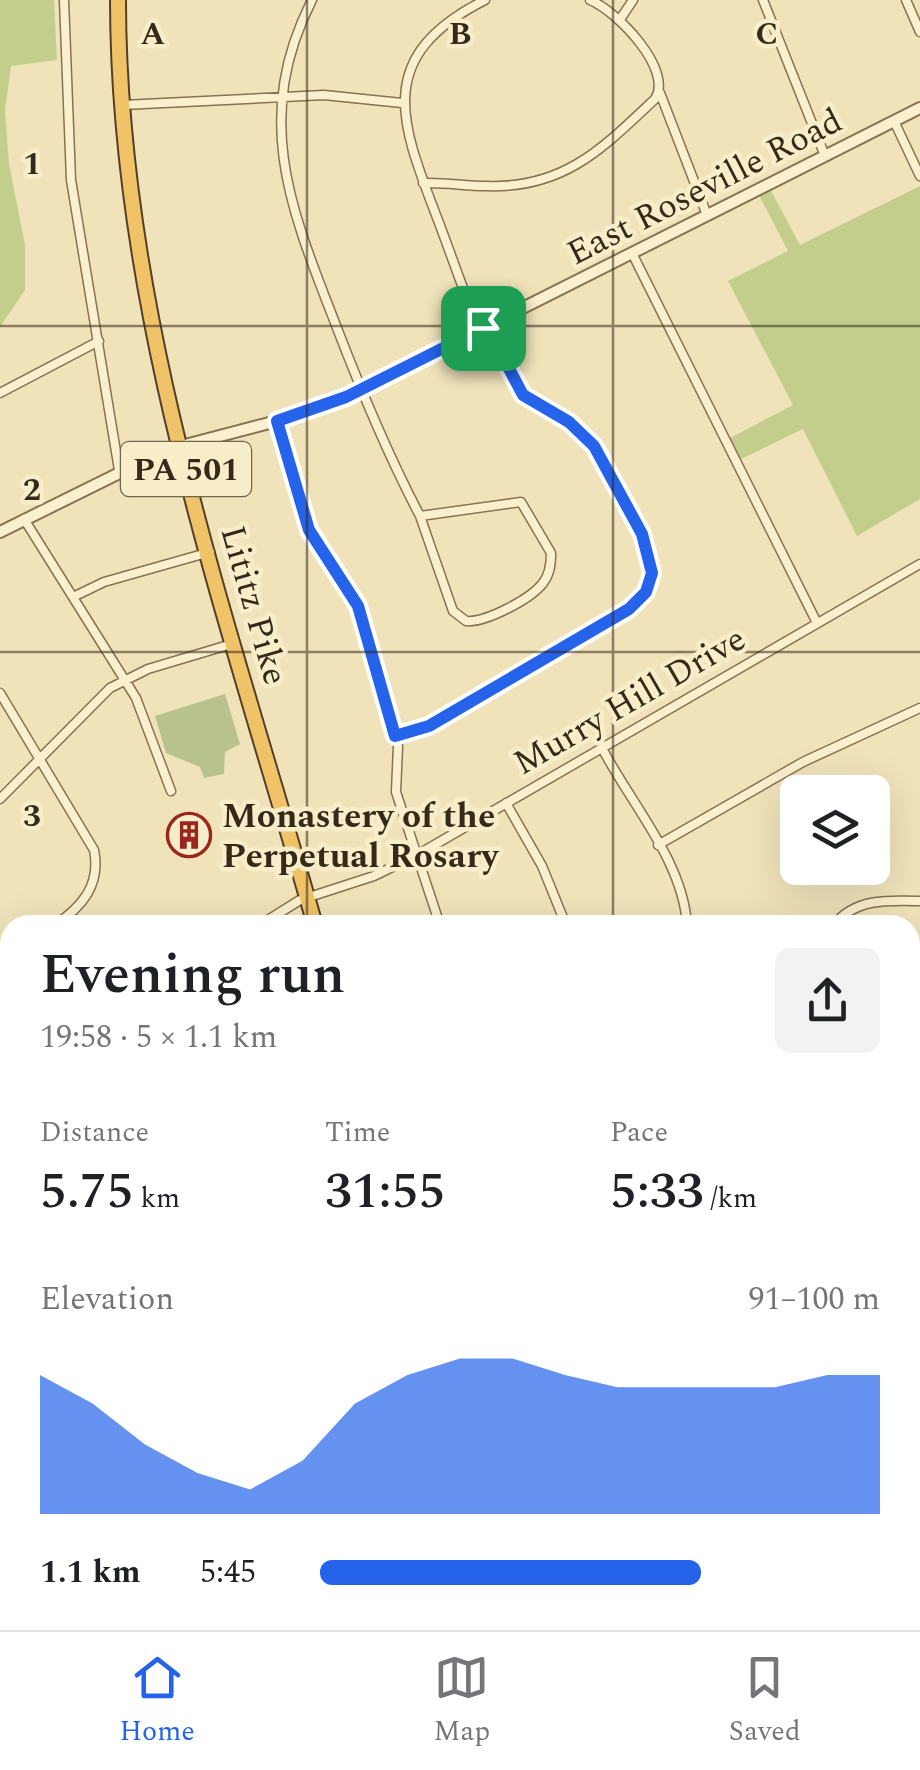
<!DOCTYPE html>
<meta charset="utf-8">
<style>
body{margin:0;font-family:Spectral,serif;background:#f2f2f2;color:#202124;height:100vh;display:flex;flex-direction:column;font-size:38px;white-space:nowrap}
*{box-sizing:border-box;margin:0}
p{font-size:32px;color:#757577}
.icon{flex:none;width:55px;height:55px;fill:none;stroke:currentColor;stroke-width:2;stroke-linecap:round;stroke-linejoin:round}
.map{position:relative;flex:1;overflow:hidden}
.panel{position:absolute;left:0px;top:915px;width:920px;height:715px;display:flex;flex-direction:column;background:#fff;border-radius:30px 30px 0 0;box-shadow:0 10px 40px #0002}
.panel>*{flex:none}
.controls{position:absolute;left:780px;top:775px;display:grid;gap:20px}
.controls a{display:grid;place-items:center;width:110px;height:110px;border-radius:15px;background:#fff;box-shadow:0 10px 40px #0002;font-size:50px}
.pin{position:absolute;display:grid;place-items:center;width:85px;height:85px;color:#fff;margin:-42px;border-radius:20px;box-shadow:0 5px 15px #0006}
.round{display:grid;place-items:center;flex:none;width:105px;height:105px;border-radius:15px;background:#f2f2f2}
.overview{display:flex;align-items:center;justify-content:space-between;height:170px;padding:0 40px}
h1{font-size:55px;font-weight:600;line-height:75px}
.stats{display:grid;grid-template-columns:repeat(3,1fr);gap:15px;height:170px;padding:10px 40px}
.stats div{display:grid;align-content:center}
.stats b{font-size:50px;font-weight:600}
.stats small{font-size:28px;font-weight:400}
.stats p{font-size:28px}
.chart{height:280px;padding:20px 40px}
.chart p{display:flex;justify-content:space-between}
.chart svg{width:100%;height:180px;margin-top:10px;fill:#2563eb;opacity:.7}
ul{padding:0 40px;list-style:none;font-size:32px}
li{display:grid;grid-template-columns:160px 120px 1fr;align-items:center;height:75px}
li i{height:25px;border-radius:12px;background:#2563eb}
.tab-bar{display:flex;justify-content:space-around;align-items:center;height:140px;border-top:2px solid #e0e0e0;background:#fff;font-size:28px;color:#757577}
.tab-bar a{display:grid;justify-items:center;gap:5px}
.tab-bar .selected{color:#2563eb}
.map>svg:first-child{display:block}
</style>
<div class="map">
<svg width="920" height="1630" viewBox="0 0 920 1630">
<rect width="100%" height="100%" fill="#f0e3ba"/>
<path fill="#c3ce8d" d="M 0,0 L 54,0 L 57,60 L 11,66 L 5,111 L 9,164 L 25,245 L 25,290 L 0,327 Z
M 920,186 L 920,499 L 857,536 L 803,429 L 741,459 L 730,438 L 793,405 L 728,281 L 788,251 L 759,195 L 770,189 L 800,245 Z"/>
<path fill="#b8c28e" d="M 225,694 L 240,744 L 225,752 L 224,774 L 204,778 L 200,767 L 166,753 L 155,716 Z"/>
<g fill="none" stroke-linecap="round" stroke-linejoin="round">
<defs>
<path id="minor" d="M 64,0 L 71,180 L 119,470
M 312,0 C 251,120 292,212 337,328 C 362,393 388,455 420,516
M 763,0 L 825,156
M 906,0 L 920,32
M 621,18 L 633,0
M 660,93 L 707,215
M 123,105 L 324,95 L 402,103
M 894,121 L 920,176
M 423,183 C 444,182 465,186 486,186 C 564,189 603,148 655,99 C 674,70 617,11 590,0
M 632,253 L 817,623
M 0,393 L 99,341
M 277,421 L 309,530 L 358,606 L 398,746 L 396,792 L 440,925
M 521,502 L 551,553 C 551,564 550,574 543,583 C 531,599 485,623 466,621 L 453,611 L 420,516 Z
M 24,519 L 136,698 L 171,791
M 73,597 L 104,582 L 210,552
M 0,693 L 94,850 C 101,885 82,907 55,925
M 395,736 L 429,726 L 629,609 C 641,600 652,587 652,571 C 654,540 602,451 579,430 C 562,415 536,411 522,393 C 503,371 501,341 477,324 C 462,288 450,251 436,215 C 400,121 374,56 485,0
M 602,748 C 631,804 683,861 687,925
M 0,799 L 110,688 L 148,669 L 235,643
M 506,803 L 542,866 L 566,925
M 658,845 L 803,762 L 920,708
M 260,925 L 300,900 L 374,876 L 417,855 L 920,564
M 834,925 C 855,898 889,900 920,901
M 0,960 L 10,954
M 910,1066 L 920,1069
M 0,1089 L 10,1083
M 414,1620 L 415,1630
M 304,1630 L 306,1620"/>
<path id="tertiary" d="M 0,532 L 166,450 L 277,421 L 346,397 L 920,108
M 910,1546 L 920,1545"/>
<path id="primary" d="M 910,1223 L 920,1201
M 0,1285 L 10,1284"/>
<path id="trunk" d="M 118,0 C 118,316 230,625 315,925
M 910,1194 L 920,1178
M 536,1620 L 539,1630
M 743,1630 L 745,1620"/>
<path id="motorway" d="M 920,1224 L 920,1233
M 910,1304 L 920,1304
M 0,1307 L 10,1306
M 910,1321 L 920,1322
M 0,1335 L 10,1335
M 910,1339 L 920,1339
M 0,1362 L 10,1363
M 910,1379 L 920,1377"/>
</defs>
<use href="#minor" stroke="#877253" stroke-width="11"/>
<use href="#tertiary" stroke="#877253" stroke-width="14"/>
<use href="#primary" stroke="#544028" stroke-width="16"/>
<use href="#trunk" stroke="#544028" stroke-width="18"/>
<use href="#motorway" stroke="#544028" stroke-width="19"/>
<use href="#minor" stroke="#fbf0cd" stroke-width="8"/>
<use href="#tertiary" stroke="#fbf0cd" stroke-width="10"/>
<use href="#primary" stroke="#f8dd8d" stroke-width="12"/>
<use href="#trunk" stroke="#f0c368" stroke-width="14"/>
<use href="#motorway" stroke="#e8a942" stroke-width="15"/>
</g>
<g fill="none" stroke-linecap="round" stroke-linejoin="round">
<defs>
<path id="route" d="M 483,328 L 490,333 L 523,395 L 569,422 L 594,446 L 642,534 L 652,573 L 646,592 L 629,609 L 429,726 L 395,736 L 358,606 L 309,530 L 277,421 L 346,397 Z"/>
</defs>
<use href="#route" stroke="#fff" stroke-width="20"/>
<use href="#route" stroke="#2563eb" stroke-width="12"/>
</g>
<path fill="none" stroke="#352919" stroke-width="2.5" stroke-opacity="0.55" d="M 307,0 L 307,925M 613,0 L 613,925M 0,326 L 920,326M 0,652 L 920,652M 0,978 L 10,978M 910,978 L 920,978M 0,1304 L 10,1304M 910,1304 L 920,1304M 307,1620 L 307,1630M 613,1620 L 613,1630"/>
<defs>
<symbol id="building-ring" viewBox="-11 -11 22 22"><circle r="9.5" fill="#f7edc9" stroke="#9a2620" stroke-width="1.5"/><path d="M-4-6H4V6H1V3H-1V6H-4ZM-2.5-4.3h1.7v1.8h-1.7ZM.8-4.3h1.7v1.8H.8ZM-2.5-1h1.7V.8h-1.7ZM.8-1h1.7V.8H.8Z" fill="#9a2620"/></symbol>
</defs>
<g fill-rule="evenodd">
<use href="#building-ring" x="164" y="810" width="50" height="50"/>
</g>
<g text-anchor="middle" stroke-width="9" stroke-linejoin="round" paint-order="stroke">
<rect fill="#f7edc9" stroke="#6f644e" stroke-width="2.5" x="121" y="442" width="130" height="54" rx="8"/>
<g font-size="32" font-weight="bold" fill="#352919">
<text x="186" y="480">PA 501</text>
</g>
<g font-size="35" fill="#352919" stroke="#f7edc9">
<text transform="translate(704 186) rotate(-27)" y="12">East Roseville Road</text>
<text transform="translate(255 605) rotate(74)" y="12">Lititz Pike</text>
<text transform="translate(629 700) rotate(-30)" y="12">Murry Hill Drive</text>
</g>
<g font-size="35" font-weight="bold" fill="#352919" stroke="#f7edc9" text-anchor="start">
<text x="222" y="827">Monastery of the<tspan x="222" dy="40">Perpetual Rosary</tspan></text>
</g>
</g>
<g font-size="32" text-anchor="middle" font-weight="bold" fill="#352919" stroke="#f7edc9" stroke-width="9" stroke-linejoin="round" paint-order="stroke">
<text x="153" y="44">A</text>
<text x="460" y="44">B</text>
<text x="767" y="44">C</text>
<text x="32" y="174">1</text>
<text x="32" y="500">2</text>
<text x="32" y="826">3</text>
</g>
</svg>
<div class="controls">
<a><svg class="icon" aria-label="layers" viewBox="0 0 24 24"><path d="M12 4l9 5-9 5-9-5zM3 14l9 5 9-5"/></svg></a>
</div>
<div class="pin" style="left:483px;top:328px;background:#1e9e55"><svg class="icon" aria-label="arrive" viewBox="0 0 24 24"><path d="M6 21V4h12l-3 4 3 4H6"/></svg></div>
<section class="panel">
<div class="overview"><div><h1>Evening run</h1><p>19:58 · 5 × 1.1 km</p></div><a class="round"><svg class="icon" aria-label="share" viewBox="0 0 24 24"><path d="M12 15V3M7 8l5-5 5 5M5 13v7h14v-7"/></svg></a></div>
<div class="stats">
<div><p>Distance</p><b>5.75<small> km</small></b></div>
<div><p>Time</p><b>31:55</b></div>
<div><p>Pace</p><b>5:33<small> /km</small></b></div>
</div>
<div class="chart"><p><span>Elevation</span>91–100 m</p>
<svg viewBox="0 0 160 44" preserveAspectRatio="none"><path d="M0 44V10L10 17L20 27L30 34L40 38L50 31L60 17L70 10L80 6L90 6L100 10L110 13L120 13L130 13L140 13L150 10L160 10V44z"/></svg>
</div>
<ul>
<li><b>1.1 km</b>5:45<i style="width:68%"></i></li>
</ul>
</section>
</div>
<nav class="tab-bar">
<a class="selected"><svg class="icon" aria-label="home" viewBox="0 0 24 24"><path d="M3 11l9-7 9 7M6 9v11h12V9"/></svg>Home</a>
<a><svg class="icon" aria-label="map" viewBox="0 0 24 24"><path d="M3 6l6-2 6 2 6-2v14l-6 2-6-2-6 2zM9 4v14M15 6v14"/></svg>Map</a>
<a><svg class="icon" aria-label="saved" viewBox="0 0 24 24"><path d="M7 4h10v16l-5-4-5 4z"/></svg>Saved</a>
</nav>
